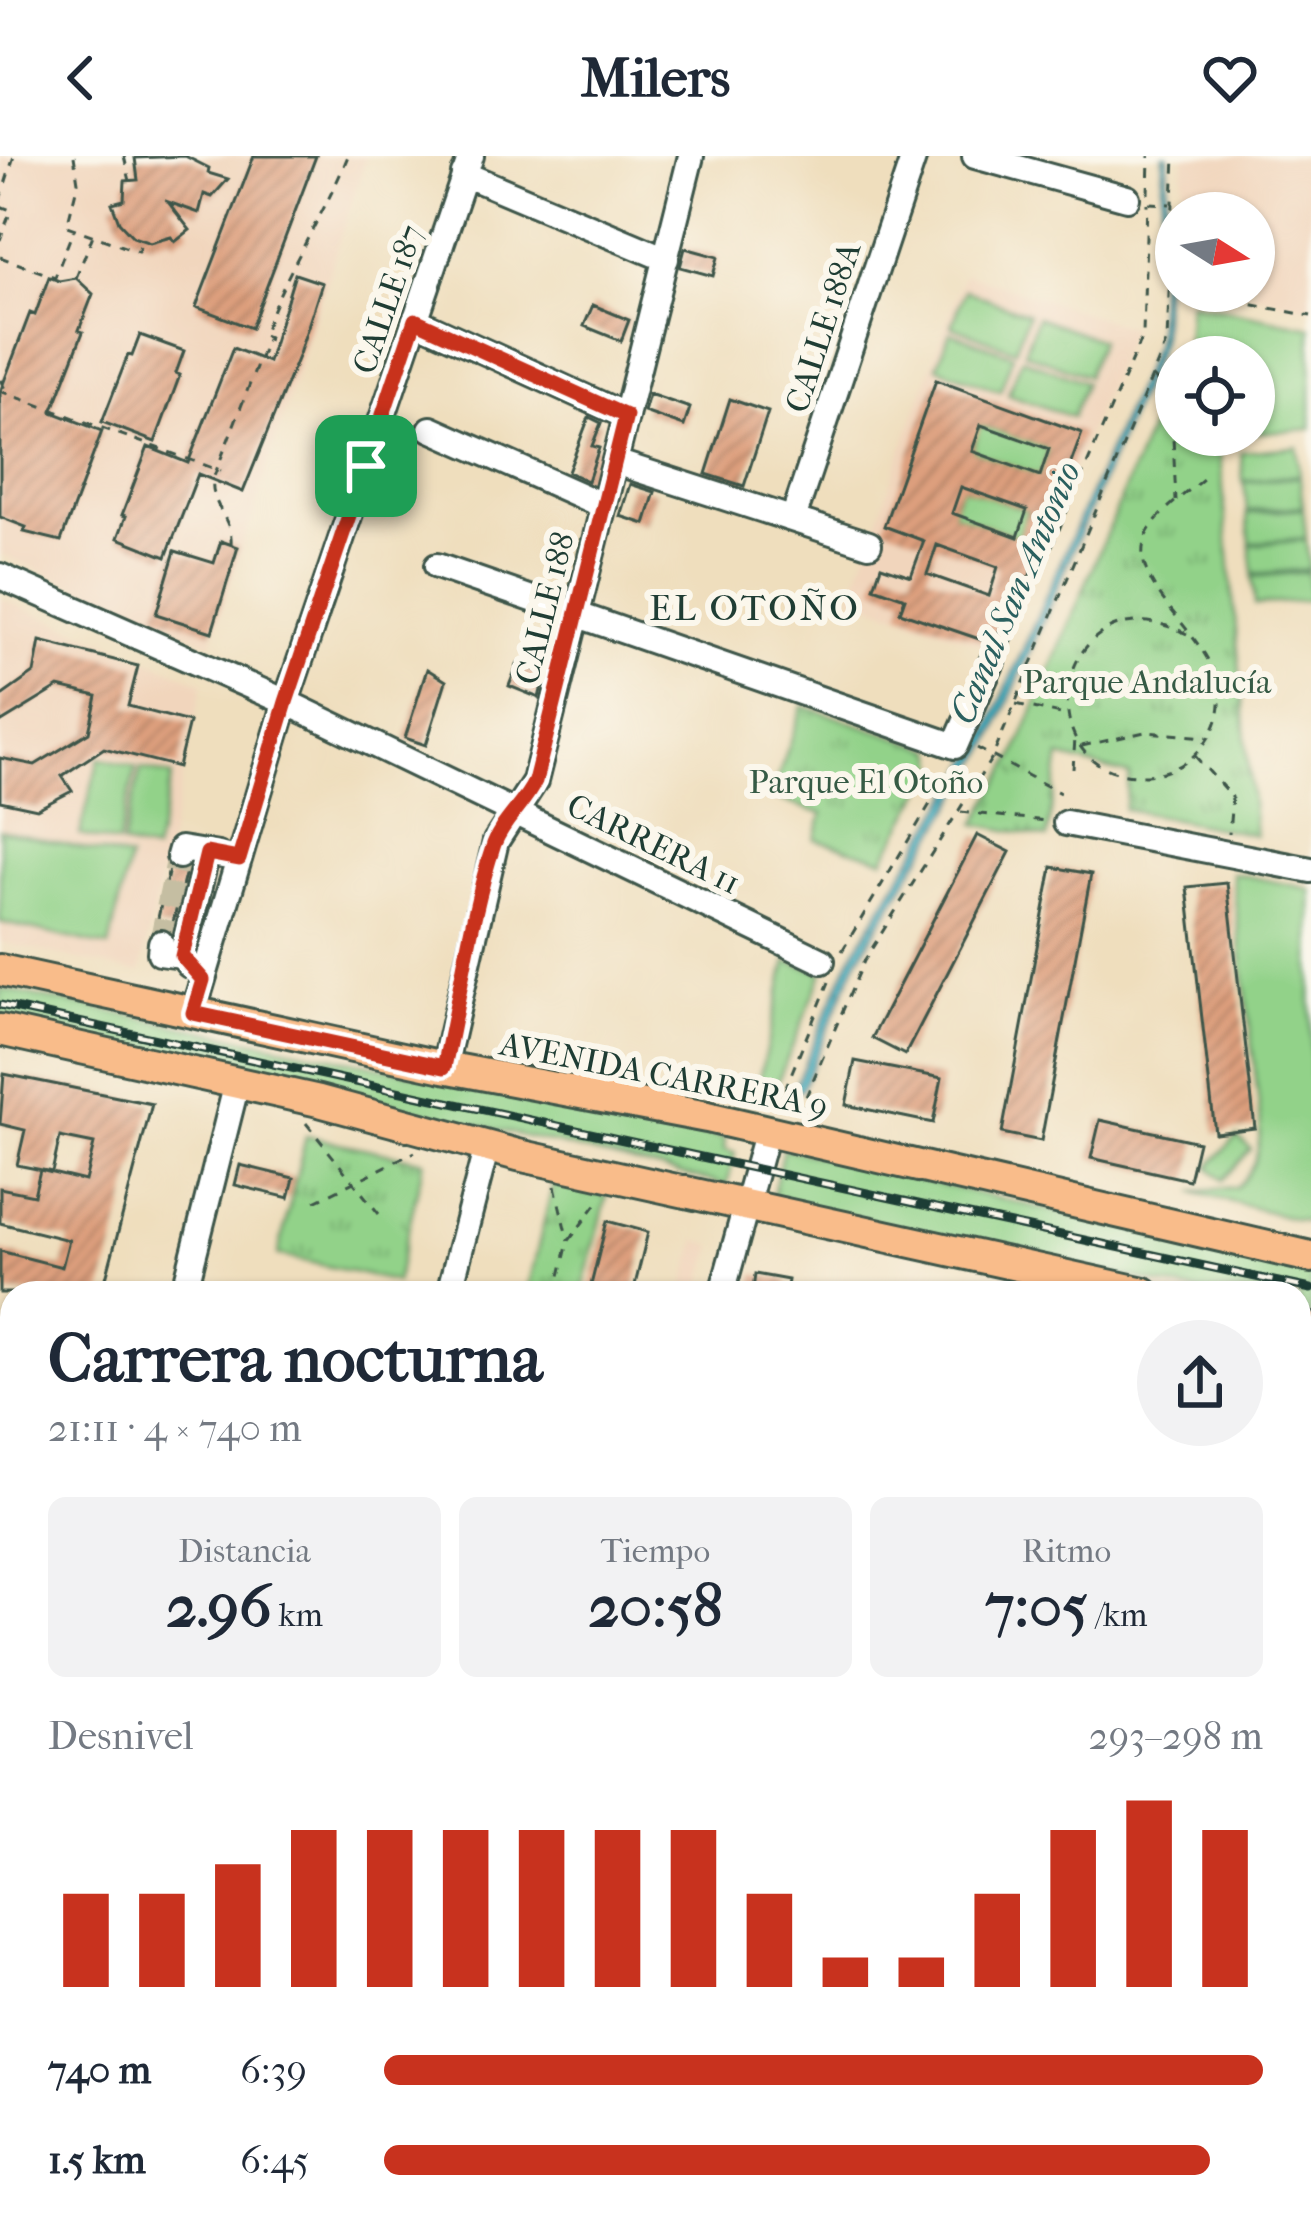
<!DOCTYPE html>
<html lang="es">
<meta charset="utf-8">
<style>
body{margin:0;font-family:"IM FELL French Canon",serif;background:#f2f2f3;color:#1f2937;height:100vh;display:flex;flex-direction:column;font-size:45px;white-space:nowrap}
*{box-sizing:border-box;margin:0}
p{font-size:39px;color:#747a83}
.icon{flex:none;width:66px;height:66px;fill:none;stroke:currentColor;stroke-width:2;stroke-linecap:round;stroke-linejoin:round}
.map{position:relative;flex:1;overflow:hidden}
.details{position:absolute;left:0px;top:1125px;width:1311px;height:951px;display:flex;flex-direction:column;background:#fff;border-radius:36px 36px 0 0;box-shadow:0 3px 9px #0004}
.details>*{flex:none}
.needle{width:78px;rotate:101deg}
.controls{position:absolute;left:1155px;top:36px;display:grid;gap:24px}
.controls a{display:grid;place-items:center;width:120px;height:120px;border-radius:50%;background:#fff;box-shadow:0 3px 9px #0004;font-size:60px}
.pin{position:absolute;display:grid;place-items:center;width:102px;height:102px;color:#fff;margin:-51px;border-radius:24px;box-shadow:0 6px 18px #0006}
.round{display:grid;place-items:center;flex:none;width:126px;height:126px;border-radius:63px;background:#f2f2f3}
.head{display:flex;align-items:center;justify-content:space-between;height:204px;padding:0 48px}
h1{font-size:66px;font-weight:700;line-height:90px}
.stats{display:grid;grid-template-columns:repeat(3,1fr);gap:18px;height:204px;padding:12px 48px}
.stats div{display:grid;align-content:center;border-radius:18px;background:#f2f2f3;text-align:center}
.stats b{font-size:60px;font-weight:700}
.stats small{font-size:33px;font-weight:400}
.stats p{font-size:33px}
.chart{height:336px;padding:24px 48px}
.chart p{display:flex;justify-content:space-between}
.chart svg{width:100%;height:216px;margin-top:12px;stroke:#c8321e;stroke-width:6}
ul{padding:0 48px;list-style:none;font-size:39px}
li{display:grid;grid-template-columns:192px 144px 1fr;align-items:center;height:90px}
li i{height:30px;border-radius:15px;background:#c8321e}
header{display:flex;justify-content:space-between;align-items:center;height:156px;padding:0 48px;background:#fff;font-size:54px;font-weight:700}
.map>svg:first-child{display:block}
</style>
<header><svg class="icon" aria-label="back" viewBox="0 0 24 24"><path d="M15 5l-7 7 7 7"/></svg>Milers<svg class="icon" aria-label="heart" viewBox="0 0 24 24"><path d="M12 20l-8-8c-3-5 5-10 8-4 3-6 11-1 8 4z"/></svg></header>
<div class="map">
<svg width="1311" height="2075" viewBox="0 0 1311 2075">
<defs>
<pattern id="park-tufts" width="24" height="20" patternUnits="userSpaceOnUse" patternTransform="scale(3)"><rect width="24" height="20" fill="#92d289"/><path d="M3 7l-1-3M5 7V3M7 7l1-3M15 17l-1-3M17 17v-4M19 17l1-3" fill="none" stroke="#77ac71"/></pattern>
<pattern id="water-ripples" width="26" height="14" patternUnits="userSpaceOnUse" patternTransform="scale(3)"><rect width="26" height="14" fill="#45b0c3"/><path d="M2 4q2-2 4 0t4 0M15 11q2-2 4 0t4 0" fill="none" stroke="#39909f"/></pattern>
<pattern id="building-hatch" width="6" height="6" patternUnits="userSpaceOnUse" patternTransform="scale(3)"><rect width="6" height="6" fill="#dd9f7d"/><path d="M-1 1l2-2M0 6l6-6M5 7l2-2" fill="none" stroke="#b38367"/></pattern>
</defs>
<rect width="100%" height="100%" fill="#fbf7ec"/>
<filter id="ink" filterUnits="userSpaceOnUse"><feTurbulence type="fractalNoise" baseFrequency=".00833" numOctaves="2"/><feDisplacementMap in="SourceGraphic" scale="24" xChannelSelector="R" yChannelSelector="G"/><feConvolveMatrix kernelMatrix="1 2 1 2 8 2 1 2 1" color-interpolation-filters="sRGB"/></filter>
<filter id="wash" filterUnits="userSpaceOnUse"><feTurbulence type="fractalNoise" baseFrequency=".004" numOctaves="4" result="noise"/><feDisplacementMap in="SourceGraphic" scale="48" xChannelSelector="R" yChannelSelector="G"/><feGaussianBlur stdDeviation="2.7" result="paint"/><feColorMatrix in="noise" values="0 0 0 0 0 0 0 0 0 0 0 0 0 0 0 0 0 1.4 0 .05"/><feComposite in="paint" operator="in"/></filter>
<g filter="url(#wash)">
<rect width="100%" height="100%" fill="#efdebd"/>
<path fill="#f1d5bc" d="M 0,0 L 366,0 L 211,488 L 0,398 Z
M 1184,0 L 1311,0 L 1311,151 L 1235,135 L 1254,135 L 1254,57 L 1182,57 Z
M 964,117 L 1131,172 L 998,494 L 851,441 Z
M 0,442 L 203,527 L 140,817 L 0,786 Z
M 697,1084 L 714,1089 L 700,1137 L 683,1137 Z"/>
<path fill="#92d289" stroke="#58885e" stroke-width="3" d="M 965,134 L 1028,158 L 1015,194 L 952,170 Z
M 1189,146 L 1311,171 L 1311,273 L 1254,277 L 1254,201 L 1199,201 L 1186,184 Z
M 1037,161 L 1100,184 L 1087,220 L 1024,196 Z
M 950,176 L 1013,199 L 1000,235 L 937,211 Z
M 1022,202 L 1085,226 L 1072,261 L 1008,238 Z
M 981,269 L 1049,293 L 1040,320 L 972,295 Z
M 1297,291 L 1300,319 L 1243,325 L 1241,296 Z
M 1300,321 L 1303,350 L 1247,355 L 1244,326 Z
M 961,331 L 1027,354 L 1018,381 L 952,357 Z
M 1303,353 L 1306,382 L 1250,387 L 1247,358 Z
M 1306,384 L 1309,413 L 1253,418 L 1250,389 Z
M 1308,416 L 1311,444 L 1255,449 L 1252,421 Z
M 99,602 L 136,611 L 118,688 L 80,679 Z
M 141,612 L 172,620 L 154,696 L 122,689 Z
M 0,674 L 129,703 L 109,791 L 0,766 Z
M 1232,717 L 1311,733 L 1311,1067 L 1193,1036 L 1236,1031 C 1256,1014 1259,993 1261,968 Z
M 787,805 L 823,816 L 770,944 L 755,940 Z
M 0,833 L 652,966 L 725,983 L 724,994 L 735,997 L 727,1029 L 381,946 L 0,863 Z
M 1237,980 L 1251,993 L 1223,1024 L 1209,1011 Z
M 783,992 L 1311,1115 L 1311,1160 L 1299,1158 L 1299,1137 L 1202,1137 L 772,1044 Z
M 1055,2064 L 1159,2064 L 1163,2075 L 1037,2075 Z"/>
<path fill="url(#park-tufts)" stroke="#58885e" stroke-width="3" d="M 1176,208 L 1176,279 L 1218,279 L 1255,679 L 1124,653 L 1130,619 L 1060,601 L 1047,682 L 976,668 L 1016,598 Z
M 803,550 L 935,594 L 938,608 L 884,703 L 815,683 L 823,658 L 771,641 Z
M 306,980 L 424,1005 L 396,1126 L 278,1099 Z
M 553,1028 L 607,1040 L 582,1137 L 527,1137 Z
M 1299,1724 L 1311,1727 L 1311,1817 L 1299,1814 Z"/>
<path fill="url(#water-ripples)" stroke="#32767c" stroke-width="3" d="M 1163,0 L 1168,0 L 1161,186 L 991,587 L 857,805 L 801,935 L 794,932 L 850,803 L 984,584 L 1156,184 Z"/>
<g id="blocks">
<path fill="url(#building-hatch)" fill-rule="evenodd" d="M 185,0 L 209,12 L 208,17 L 228,23 L 212,41 L 204,38 L 199,57 L 168,46 L 190,74 L 175,86 L 171,81 L 150,87 L 133,81 L 119,66 L 112,47 L 124,44 L 125,25 L 138,24 L 135,2 Z
M 254,0 L 316,0 L 251,172 L 196,151 Z
M 685,92 L 718,101 L 713,120 L 680,111 Z
M 295,118 L 322,127 L 299,198 L 243,336 L 198,318 L 166,401 L 118,382 L 126,360 L 122,359 L 148,291 L 188,307 L 233,192 L 268,206 Z
M 49,121 L 59,125 L 76,122 L 93,138 L 79,174 L 83,176 L 52,256 L 102,275 L 61,385 L 24,376 L 26,371 L 0,361 L 0,236 L 30,157 L 35,159 Z
M 593,149 L 629,164 L 621,185 L 584,170 Z
M 140,179 L 184,195 L 176,217 L 180,219 L 155,286 L 102,266 L 128,199 L 132,200 Z
M 936,224 L 1082,277 L 1029,422 L 1021,419 L 994,488 L 900,456 L 905,442 L 874,431 L 881,410 L 911,420 L 924,385 L 884,370 ZM 981,269 L 1049,293 L 1040,320 L 972,295 ZM 961,331 L 1027,354 L 1018,381 L 952,357 ZM 937,389 L 998,411 L 989,440 L 927,418 Z
M 649,238 L 690,252 L 684,270 L 644,256 Z
M 730,243 L 768,256 L 744,330 L 706,318 Z
M 589,261 L 601,267 L 592,290 L 599,292 L 588,325 L 568,316 Z
M 630,328 L 655,336 L 645,368 L 620,360 Z
M 221,385 L 238,391 L 212,476 L 156,458 L 175,395 L 214,407 Z
M 40,485 L 138,510 L 128,550 L 189,566 L 178,611 L 104,592 L 62,620 L 72,635 L 37,653 L 0,645 L 0,602 L 35,609 L 89,576 L 97,540 L 59,531 L 0,567 L 0,541 L 34,517 Z
M 518,507 L 545,517 L 539,542 L 509,530 Z
M 427,513 L 446,525 L 426,589 L 405,582 Z
M 977,679 L 1010,696 L 905,899 L 872,882 Z
M 1052,711 L 1091,718 L 1041,985 L 1002,977 Z
M 169,713 L 186,715 L 171,774 L 156,771 Z
M 1227,727 L 1255,972 L 1215,977 L 1187,731 Z
M 855,905 L 942,922 L 933,967 L 846,949 Z
M 4,918 L 152,948 L 102,1137 L 0,1137 L 0,1095 L 62,1111 L 69,1084 L 0,1067 L 0,1032 L 34,1039 L 40,1014 L 85,1025 L 94,988 L 60,981 L 52,1016 L 17,1009 L 25,974 L 0,968 Z
M 1100,964 L 1198,986 L 1189,1024 L 1091,1002 Z
M 240,1009 L 294,1022 L 289,1042 L 235,1029 Z
M 607,1065 L 648,1076 L 633,1137 L 589,1137 Z
M 755,1118 L 788,1124 L 786,1137 L 753,1134 Z"/>
</g>
</g>
<g filter="url(#ink)">
<use href="#blocks" fill-opacity="0" stroke="#3e5549" stroke-width="3"/>
<g fill="none" stroke-linecap="round" stroke-linejoin="round">
<path stroke="#c5bea2" stroke-width="24" stroke-dasharray="24 12" stroke-linecap="butt" d="M 161,787 L 179,700"/>
<defs>
<path id="minor" d="M 975,0 L 1127,42
M 464,18 L 666,103
M 415,164 L 626,260
M 431,273 L 604,350
M 615,306 L 869,388
M 793,363 L 914,0
M 437,410 L 955,590 L 992,506
M 0,420 L 286,546 L 822,805
M 1066,667 L 1311,714
M 179,700 L 181,693 L 218,699
M 161,787 L 160,797 L 182,800 L 189,809
M 182,800 L 207,697
M 193,857 L 286,546 L 471,0
M 444,911 L 496,685 L 535,625 L 691,0
M 184,1137 L 237,927
M 449,1137 L 487,990
M 722,1137 L 767,974
M 0,1231 L 12,1234
M 1299,1317 L 1311,1264
M 0,1325 L 12,1328
M 1299,1396 L 1311,1399
M 0,1537 L 12,1540
M 1299,1614 L 1311,1617
M 0,1640 L 12,1591
M 0,1726 L 12,1729
M 1299,1831 L 1311,1834
M 1169,2064 L 1175,2075
M 795,2075 L 797,2064
M 856,2075 L 858,2064
M 1019,2075 L 1041,2064"/>
<path id="major" d="M 0,814 L 444,911 L 707,961 L 1311,1101
M 0,874 L 319,945 L 518,999 L 1144,1137
M 1299,1171 L 1311,1173
M 0,1950 L 12,1951
M 254,2064 L 287,2075
M 567,2064 L 634,2075"/>
</defs>
<use href="#minor" stroke="#3e5549" stroke-width="30"/>
<use href="#major" stroke="#3e5549" stroke-width="36"/>
<path stroke="#3e5549" stroke-width="3" stroke-dasharray="9 9" stroke-linecap="butt" d="M 74,0 L 78,26 L 67,70 L 138,96 L 142,85
M 124,0 L 130,25
M 1148,38 L 1149,0
M 0,44 L 14,0
M 1149,47 L 1170,48
M 0,50 L 11,54 L 0,84
M 0,101 L 55,121 L 74,72
M 76,122 L 93,79
M 1182,135 L 1311,160
M 1152,220 L 1171,239 L 1176,345
M 0,224 L 8,238
M 0,235 L 221,315
M 231,388 C 233,362 210,351 213,323 L 268,181 L 263,179 C 285,115 323,62 348,0
M 1187,478 C 1058,415 1021,615 1137,619 C 1162,620 1186,611 1202,591 C 1271,503 1119,446 1146,380 C 1156,357 1186,338 1204,322
M 1009,490 L 1143,178 L 1147,47
M 1016,548 L 1065,559
M 1082,590 L 1145,576 L 1207,581
M 977,592 L 1060,637
M 1195,600 L 1232,641 L 1229,678
M 1073,613 L 1075,582
M 961,656 L 1047,665
M 842,795 L 951,613
M 778,950 L 829,826
M 799,957 L 864,805 L 993,600 L 1167,185 L 1175,0
M 306,967 L 379,1058
M 555,1030 L 568,1085
M 315,1045 L 415,996
M 556,1137 L 568,1086 L 600,1043
M 1299,1728 L 1311,1730
M 1299,1749 L 1311,1748
M 1299,1780 L 1311,1804
M 505,2064 L 545,2073
M 73,2075 L 74,2064"/>
<use href="#minor" stroke="#fff" stroke-width="24"/>
<use href="#major" stroke="#f9bc8a" stroke-width="30"/>
<defs>
<path id="rail" d="M 0,849 L 1311,1133"/>
</defs>
<use href="#rail" stroke="#1f3d34" stroke-width="9"/>
<use href="#rail" stroke="#fbf7ec" stroke-width="4.5" stroke-dasharray="14" stroke-linecap="butt"/>
</g>
</g>
<g fill="none" stroke-linecap="round" stroke-linejoin="round" filter="url(#ink)">
<defs>
<path id="route" d="M 415,164 L 626,260 L 535,625 C 524,649 503,664 494,688 C 471,756 460,840 444,911 L 193,857 L 203,824 L 182,800 L 207,697 L 239,703 L 286,546 Z"/>
</defs>
<use href="#route" stroke="#fff" stroke-width="24"/>
<use href="#route" stroke="#c8321e" stroke-width="15"/>
</g>
<g text-anchor="middle" stroke-width="12" stroke-linejoin="round" paint-order="stroke">
<g font-size="33" fill="#1f3d34" stroke="#fbf7ec">
<text transform="translate(387 143) rotate(-71)" y="12">CALLE 187</text>
<text transform="translate(822 171) rotate(-72)" y="12">CALLE 188A</text>
<text transform="translate(544 452) rotate(-76)" y="12">CALLE 188</text>
<text transform="translate(654 687) rotate(26)" y="12">CARRERA 11</text>
<text transform="translate(664 918) rotate(11)" y="12">AVENIDA CARRERA 9</text>
</g>
<g font-size="33" fill="#365b45" stroke="#fbf7ec">
<text x="1147" y="537">Parque Andalucía</text>
<text x="866" y="637">Parque El Otoño</text>
</g>
<g font-size="36" font-style="italic" fill="#2a605f" stroke="#fbf7ec">
<text transform="translate(1014 436) rotate(-67)" y="13">Canal San Antonio</text>
</g>
<g font-size="36" letter-spacing="3" fill="#1f3d34" stroke="#fbf7ec">
<text x="755" y="464">EL OTOÑO</text>
</g>
</g>
</svg>
<div class="controls">
<a><svg class="needle" viewBox="-14 -14 28 28"><path d="M0-13l5 13h-10z" fill="#e53935"/><path d="M0 13l5-13h-10z" fill="#747a83"/></svg></a>
<a><svg class="icon" aria-label="locate" viewBox="0 0 24 24"><circle cx="12" cy="12" r="6"/><path d="M12 2v4M12 18v4M2 12h4M18 12h4"/></svg></a>
</div>
<div class="pin" style="left:366px;top:310px;background:#1e9e55"><svg class="icon" aria-label="arrive" viewBox="0 0 24 24"><path d="M6 21V4h12l-3 4 3 4H6"/></svg></div>
<section class="details">
<div class="head"><div><h1>Carrera nocturna</h1><p>21:11 · 4 × 740 m</p></div><a class="round"><svg class="icon" aria-label="share" viewBox="0 0 24 24"><path d="M12 15V3M7 8l5-5 5 5M5 13v7h14v-7"/></svg></a></div>
<div class="stats">
<div><p>Distancia</p><b>2.96<small> km</small></b></div>
<div><p>Tiempo</p><b>20:58</b></div>
<div><p>Ritmo</p><b>7:05<small> /km</small></b></div>
</div>
<div class="chart"><p><span>Desnivel</span>293–298 m</p>
<svg viewBox="0 0 160 44" preserveAspectRatio="none"><path d="M5 44V25M15 44V25M25 44V19M35 44V12M45 44V12M55 44V12M65 44V12M75 44V12M85 44V12M95 44V25M105 44V38M115 44V38M125 44V25M135 44V12M145 44V6M155 44V12"/></svg>
</div>
<ul>
<li><b>740 m</b>6:39<i style="width:100%"></i></li>
<li><b>1.5 km</b>6:45<i style="width:94%"></i></li>
</ul>
</section>
</div>
